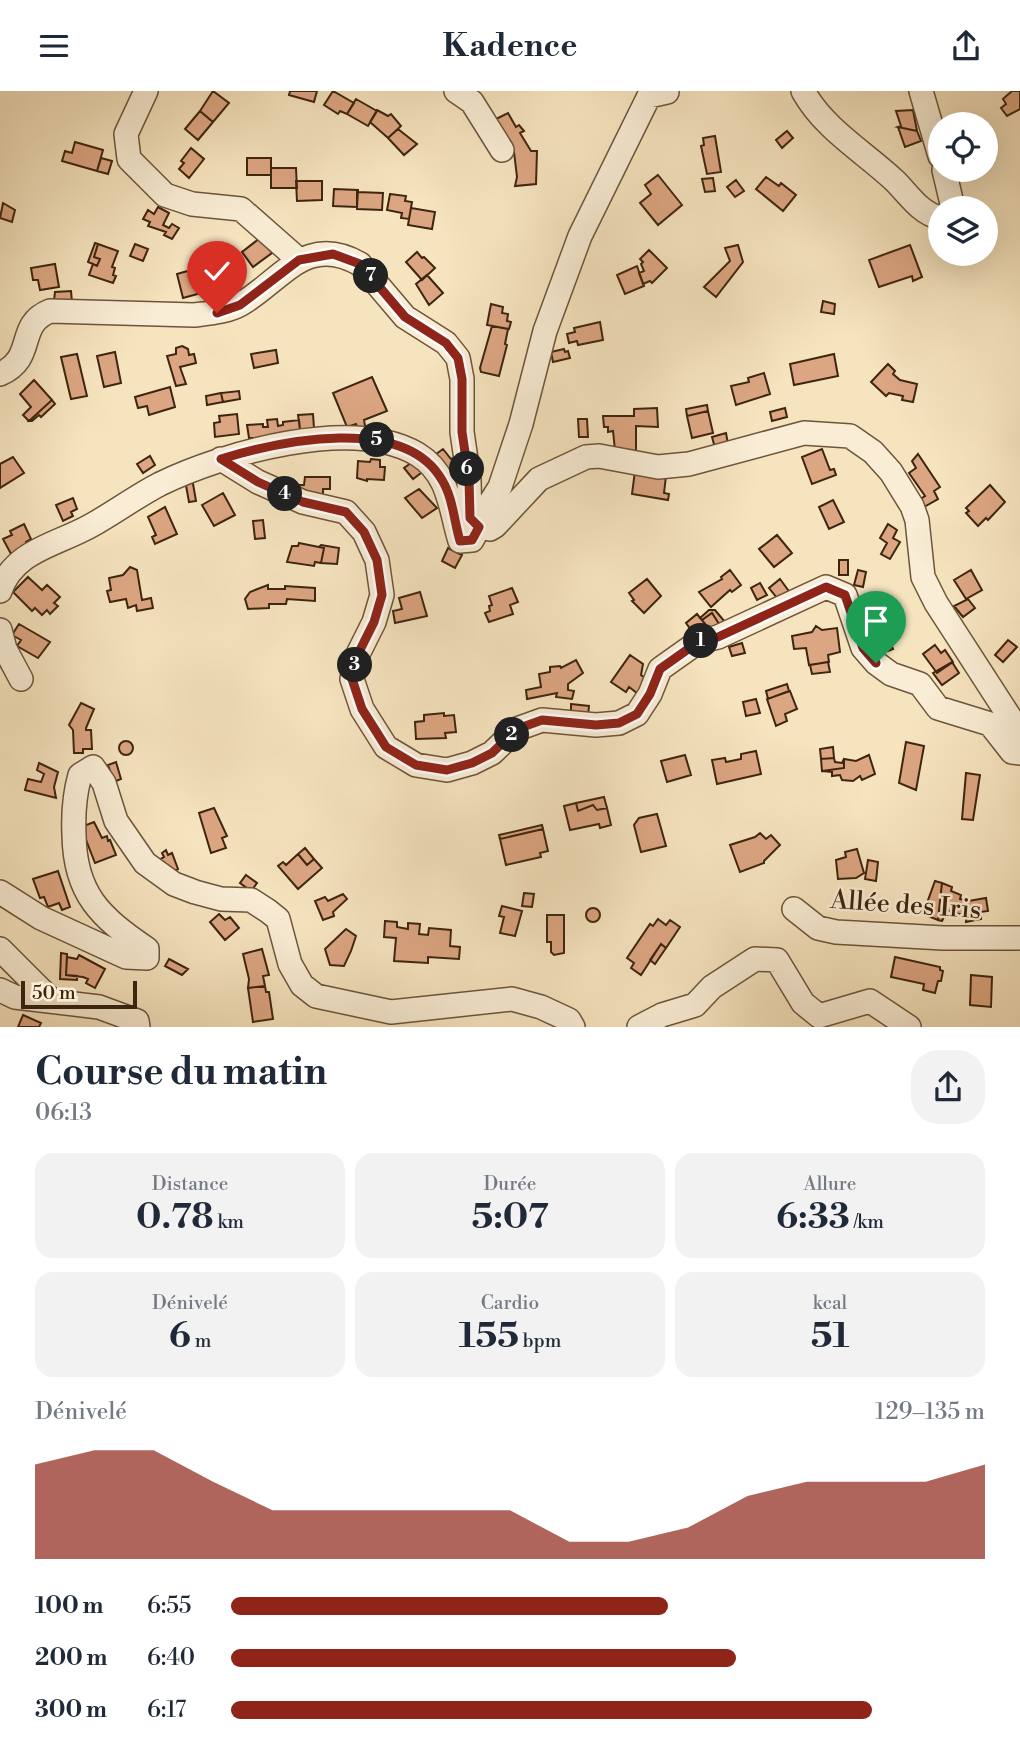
<!DOCTYPE html>
<html lang="fr">
<meta charset="utf-8">
<style>
body{margin:0;font-family:"Libre Bodoni",serif;background:#f2f2f3;color:#1f2937;height:100vh;display:flex;flex-direction:column;font-size:26px;white-space:nowrap}
*{box-sizing:border-box;margin:0}
p{font-size:23px;color:#747a83}
.icon{flex:none;width:38px;height:38px;fill:none;stroke:currentColor;stroke-width:2;stroke-linecap:round;stroke-linejoin:round}
.map{position:relative;height:936px;overflow:hidden}
.drawer{display:flex;flex-direction:column;background:#fff;flex:1}
.drawer>*{flex:none}
.buttons{position:absolute;left:928px;top:21px;display:grid;gap:14px}
.buttons a{display:grid;place-items:center;width:70px;height:70px;border-radius:50%;background:#fff;box-shadow:0 7px 28px #0002;font-size:35px}
.scale{position:absolute;left:21px;bottom:18px;width:116px;box-sizing:border-box;padding-left:7px;border:4px solid #3e250f;border-top:0;font-size:19px;line-height:24px;white-space:nowrap;color:#3e250f;-webkit-text-stroke:5px #f9edd5;paint-order:stroke}
.pin{position:absolute;display:grid;place-items:center;width:60px;height:60px;color:#fff;margin:-72px -30px;border-radius:50% 50% 50% 0;rotate:-45deg;box-shadow:0 0 7px #0007}
.pin .icon{rotate:45deg}
.km{position:absolute;width:35px;height:35px;margin:-18px;border-radius:50%;background:#222;color:#fff;font-size:19px;line-height:35px;text-align:center}
.round{display:grid;place-items:center;flex:none;width:74px;height:74px;border-radius:28px;background:#f2f2f3}
.head{display:flex;align-items:center;justify-content:space-between;height:119px;padding:0 35px}
h1{font-size:38px;font-weight:700;line-height:52px}
.stats{display:grid;grid-template-columns:repeat(3,1fr);gap:10px;height:119px;padding:7px 35px}
.stats div{display:grid;align-content:center;border-radius:18px;background:#f2f2f3;text-align:center}
.stats b{font-size:35px;font-weight:700}
.stats small{font-size:19px;font-weight:400}
.stats p{font-size:19px}
.chart{height:196px;padding:14px 35px}
.chart p{display:flex;justify-content:space-between}
.chart svg{width:100%;height:126px;margin-top:7px;fill:#8f2418;opacity:.7}
ul{padding:0 35px;list-style:none;font-size:23px}
li{display:grid;grid-template-columns:112px 84px 1fr;align-items:center;height:52px}
li i{height:18px;border-radius:9px;background:#8f2418}
header{display:flex;justify-content:space-between;align-items:center;height:91px;padding:0 35px;background:#fff;font-size:32px;font-weight:700}
.map>svg:first-child{display:block}
</style>
<header><svg class="icon" aria-label="menu" viewBox="0 0 24 24"><path d="M4 6h16M4 12h16M4 18h16"/></svg>Kadence<svg class="icon" aria-label="share" viewBox="0 0 24 24"><path d="M12 15V3M7 8l5-5 5 5M5 13v7h14v-7"/></svg></header>
<div class="map">
<svg width="1020" height="936" viewBox="0 0 1020 936">
<rect width="100%" height="100%" fill="#f6e4bf"/>
<filter id="stains"><feTurbulence type="fractalNoise" baseFrequency=".00286" numOctaves="4"/><feColorMatrix values="0 0 0 0 .2 0 0 0 0 .09 0 0 0 0 .02 0 0 0 .5 -.17"/></filter>
<radialGradient id="worn" r=".72"><stop offset=".6" stop-color="#630" stop-opacity="0"/><stop offset="1" stop-color="#630" stop-opacity=".3"/></radialGradient>
<path fill="#dca682" stroke="#3e250f" stroke-width="2" d="M 213,0 L 229,12 L 213,31 L 200,20 Z
M 290,0 L 317,0 L 314,11 L 289,4 Z
M 333,0 L 354,12 L 347,23 L 340,20 L 338,23 L 324,14 Z
M 1012,0 L 1020,0 L 1020,18 L 1007,25 L 1001,17 L 1006,13 L 1003,8 Z
M 356,8 L 377,20 L 368,35 L 347,23 Z
M 377,19 L 388,25 L 391,23 L 401,35 L 388,47 L 370,31 Z
M 913,19 L 917,40 L 898,36 L 901,35 L 896,20 Z
M 200,20 L 213,31 L 198,49 L 185,38 Z
M 508,22 L 516,36 L 519,34 L 524,40 L 520,42 L 531,60 L 537,60 L 536,93 L 515,95 L 517,86 L 514,61 L 494,29 Z
M 898,36 L 917,40 L 921,50 L 905,56 Z
M 398,38 L 417,53 L 404,64 L 388,47 Z
M 787,40 L 793,47 L 782,57 L 776,49 Z
M 715,45 L 721,81 L 707,83 L 701,55 L 704,54 L 703,47 Z
M 75,51 L 103,59 L 97,80 L 62,70 L 65,60 L 72,62 Z
M 191,57 L 204,68 L 189,87 L 179,78 L 184,72 L 181,70 Z
M 101,67 L 112,70 L 108,83 L 97,80 Z
M 247,67 L 271,67 L 271,84 L 247,84 Z
M 271,77 L 296,77 L 297,97 L 271,97 Z
M 658,84 L 682,114 L 658,134 L 640,112 L 651,103 L 645,94 Z
M 766,86 L 779,95 L 781,92 L 796,104 L 783,120 L 756,98 Z
M 713,87 L 715,100 L 705,101 L 702,88 Z
M 736,89 L 744,100 L 735,106 L 727,96 Z
M 296,90 L 322,90 L 322,109 L 297,110 Z
M 334,98 L 358,99 L 357,116 L 333,115 Z
M 357,101 L 383,102 L 382,119 L 357,118 Z
M 390,103 L 406,105 L 405,110 L 412,111 L 409,128 L 401,127 L 402,122 L 387,119 Z
M 3,112 L 15,119 L 12,131 L 0,127 Z
M 158,116 L 169,122 L 163,134 L 169,137 L 172,133 L 179,137 L 172,148 L 164,144 L 166,141 L 148,135 L 150,131 L 143,128 L 148,119 L 154,123 Z
M 411,117 L 435,121 L 432,138 L 408,134 Z
M 260,147 L 272,162 L 253,176 L 242,161 Z
M 95,152 L 98,153 L 94,166 L 100,168 L 97,175 L 88,171 Z
M 98,153 L 118,160 L 112,176 L 115,177 L 113,184 L 116,185 L 113,192 L 89,184 L 93,173 L 97,175 L 100,168 L 94,166 Z
M 135,153 L 148,158 L 143,170 L 130,165 Z
M 738,154 L 743,171 L 716,206 L 704,196 L 730,170 L 725,157 Z
M 910,154 L 922,186 L 913,190 L 912,185 L 879,196 L 869,169 Z
M 649,159 L 667,177 L 652,192 L 650,190 L 643,193 L 639,182 L 644,180 L 641,173 L 643,171 L 640,168 Z
M 417,161 L 422,167 L 424,166 L 435,177 L 422,189 L 406,171 Z
M 55,173 L 59,196 L 40,199 L 38,189 L 33,189 L 31,177 Z
M 637,175 L 644,195 L 625,203 L 617,184 Z
M 198,177 L 199,184 L 208,181 L 212,199 L 183,207 L 177,183 Z
M 427,184 L 443,202 L 429,214 L 416,193 Z
M 71,200 L 72,211 L 54,210 L 55,201 Z
M 823,210 L 835,213 L 834,223 L 821,221 Z
M 491,213 L 503,216 L 502,222 L 508,223 L 507,230 L 511,231 L 509,238 L 487,234 Z
M 600,231 L 603,249 L 578,254 L 577,250 L 569,252 L 567,243 L 575,241 L 574,237 Z
M 492,235 L 508,238 L 505,253 L 507,254 L 499,285 L 481,281 L 480,277 Z
M 182,255 L 188,258 L 189,264 L 194,263 L 196,272 L 180,276 L 186,293 L 176,295 L 167,265 L 176,263 L 176,257 Z
M 564,258 L 565,261 L 568,260 L 570,267 L 553,271 L 551,261 Z
M 276,259 L 278,272 L 254,277 L 251,263 Z
M 115,261 L 121,292 L 104,296 L 97,265 Z
M 77,263 L 87,305 L 71,308 L 61,266 Z
M 834,263 L 838,285 L 794,294 L 790,273 Z
M 888,273 L 895,280 L 893,283 L 900,289 L 917,293 L 913,311 L 902,309 L 903,305 L 889,302 L 886,305 L 871,291 Z
M 764,282 L 770,303 L 736,314 L 731,295 L 749,291 L 748,287 Z
M 372,286 L 387,320 L 364,329 L 366,340 L 359,340 L 356,333 L 347,336 L 333,302 Z
M 34,289 L 52,309 L 29,330 L 23,324 L 31,316 L 20,303 Z
M 170,296 L 175,316 L 149,324 L 147,315 L 138,317 L 135,306 Z
M 239,300 L 240,308 L 223,311 L 221,302 Z
M 221,302 L 223,311 L 207,314 L 206,305 Z
M 52,309 L 55,313 L 41,326 L 39,324 L 32,330 L 29,330 Z
M 707,314 L 708,320 L 687,325 L 686,318 Z
M 657,317 L 658,336 L 636,335 L 636,362 L 615,359 L 613,340 L 608,341 L 608,336 L 604,336 L 603,325 L 634,325 L 634,318 Z
M 785,317 L 787,326 L 772,330 L 770,321 Z
M 708,320 L 713,342 L 692,347 L 687,325 Z
M 237,323 L 239,343 L 215,346 L 214,332 L 220,331 L 219,325 Z
M 313,323 L 314,337 L 318,337 L 318,343 L 301,347 L 298,324 Z
M 277,328 L 278,335 L 283,334 L 283,331 L 299,329 L 301,347 L 249,347 L 247,334 L 263,333 L 263,336 L 268,336 L 267,329 Z
M 578,328 L 587,328 L 588,346 L 579,346 Z
M 726,342 L 728,353 L 715,357 L 712,346 Z
M 443,358 L 451,368 L 458,365 L 459,381 L 449,389 L 432,366 Z
M 822,358 L 830,379 L 834,378 L 836,384 L 812,393 L 802,366 Z
M 918,363 L 940,396 L 934,400 L 938,408 L 924,416 L 919,409 L 925,405 L 909,382 L 916,377 L 912,370 Z
M 150,365 L 155,374 L 143,382 L 137,373 Z
M 13,366 L 24,382 L 0,397 L 0,373 Z
M 371,368 L 380,369 L 380,376 L 385,376 L 384,389 L 367,388 L 367,390 L 357,387 L 358,370 L 370,371 Z
M 414,370 L 425,379 L 413,388 L 404,377 Z
M 635,380 L 666,385 L 664,402 L 669,403 L 668,409 L 632,403 Z
M 305,386 L 330,386 L 330,398 L 323,398 L 323,411 L 299,402 L 299,394 L 304,394 Z
M 192,387 L 196,410 L 189,411 L 185,389 Z
M 990,394 L 1005,411 L 988,429 L 986,427 L 978,435 L 966,422 L 969,420 L 966,417 Z
M 419,398 L 437,417 L 422,427 L 405,407 Z
M 223,402 L 235,424 L 214,435 L 202,414 Z
M 73,407 L 77,418 L 71,421 L 73,425 L 63,430 L 56,414 Z
M 833,409 L 844,431 L 829,438 L 819,416 Z
M 165,416 L 177,443 L 155,453 L 152,446 L 156,444 L 148,426 Z
M 263,429 L 265,447 L 255,448 L 253,430 Z
M 24,433 L 31,448 L 26,451 L 28,455 L 11,463 L 3,448 L 12,444 L 10,440 Z
M 888,433 L 897,439 L 893,447 L 900,451 L 890,468 L 881,463 L 887,452 L 880,447 Z
M 777,444 L 792,462 L 774,476 L 759,458 Z
M 299,452 L 324,457 L 321,472 L 315,471 L 314,475 L 287,471 L 292,455 L 298,455 Z
M 321,454 L 339,457 L 337,473 L 321,472 L 324,457 L 319,456 Z
M 448,457 L 462,464 L 455,477 L 442,470 Z
M 839,469 L 848,469 L 848,484 L 839,484 Z
M 130,476 L 137,479 L 142,509 L 151,507 L 153,517 L 137,520 L 136,514 L 128,517 L 126,508 L 110,511 L 107,500 L 111,499 L 109,487 L 123,484 Z
M 730,479 L 741,494 L 732,501 L 730,499 L 711,516 L 699,501 L 722,488 L 721,486 Z
M 858,479 L 866,481 L 863,496 L 854,494 Z
M 971,479 L 982,499 L 966,508 L 954,489 Z
M 28,486 L 42,499 L 47,494 L 60,506 L 54,512 L 58,515 L 50,523 L 47,519 L 42,524 L 35,517 L 32,520 L 13,501 Z
M 647,488 L 661,505 L 644,522 L 632,510 L 634,509 L 629,502 Z
M 780,488 L 791,503 L 781,512 L 769,497 Z
M 760,492 L 767,504 L 757,509 L 751,497 Z
M 268,494 L 268,498 L 285,498 L 285,495 L 315,497 L 315,510 L 287,508 L 286,513 L 269,513 L 269,517 L 248,518 L 245,508 L 250,501 Z
M 512,497 L 518,511 L 510,514 L 513,523 L 489,531 L 485,522 L 490,520 L 489,515 L 492,514 L 489,505 Z
M 420,501 L 427,525 L 395,532 L 393,520 L 402,518 L 399,507 Z
M 968,508 L 975,517 L 963,526 L 954,515 Z
M 709,519 L 715,519 L 725,531 L 710,539 L 719,533 L 712,522 L 702,529 L 700,527 Z
M 712,522 L 719,533 L 710,539 L 702,529 Z
M 697,523 L 706,534 L 694,543 L 686,532 Z
M 890,529 L 899,546 L 890,551 L 893,558 L 888,560 L 874,538 Z
M 19,533 L 50,551 L 38,567 L 17,555 L 21,549 L 12,544 Z
M 816,535 L 822,539 L 837,537 L 840,561 L 828,564 L 829,571 L 809,574 L 806,557 L 794,558 L 792,545 L 812,541 Z
M 1008,549 L 1017,556 L 1003,571 L 995,564 Z
M 742,552 L 745,562 L 732,565 L 729,556 Z
M 935,554 L 941,562 L 945,559 L 953,571 L 937,582 L 923,563 Z
M 630,564 L 643,573 L 641,584 L 647,588 L 637,602 L 629,596 L 626,601 L 611,591 Z
M 576,569 L 583,582 L 568,593 L 568,599 L 574,600 L 572,608 L 556,606 L 557,602 L 527,608 L 526,599 L 541,596 L 539,583 L 550,581 L 550,576 L 560,575 L 561,577 Z
M 828,571 L 830,581 L 812,583 L 810,574 Z
M 952,571 L 959,582 L 942,594 L 933,582 Z
M 787,593 L 789,600 L 768,608 L 766,600 Z
M 790,600 L 797,618 L 785,623 L 787,630 L 776,635 L 767,608 Z
M 756,608 L 760,622 L 746,625 L 743,611 Z
M 81,612 L 94,618 L 86,637 L 86,639 L 91,639 L 92,658 L 83,658 L 83,662 L 74,662 L 73,639 L 69,634 Z
M 571,613 L 589,615 L 588,625 L 571,623 Z
M 444,622 L 444,625 L 454,624 L 456,641 L 445,642 L 446,647 L 416,648 L 415,631 L 424,630 L 424,624 Z
M119 657a7 7 0 1 1 14 0a7 7 0 1 1-14 0Z
M 906,651 L 924,655 L 916,699 L 899,692 Z
M 833,656 L 834,667 L 821,668 L 820,658 Z
M 756,660 L 761,683 L 717,693 L 712,669 L 725,667 L 726,671 L 741,668 L 741,663 Z
M 685,664 L 691,684 L 667,691 L 661,670 Z
M 869,664 L 875,683 L 862,689 L 860,685 L 853,690 L 842,689 L 840,684 L 832,685 L 832,681 L 822,680 L 844,677 L 844,668 L 856,670 Z
M 834,667 L 835,671 L 842,672 L 844,668 L 844,677 L 822,680 L 821,668 Z
M 116,671 L 121,688 L 114,691 L 108,674 Z
M 39,672 L 58,681 L 54,696 L 56,707 L 25,699 L 28,688 L 41,691 L 44,683 L 37,679 Z
M 966,682 L 980,684 L 973,729 L 962,728 Z
M 604,706 L 607,717 L 597,719 L 593,714 L 578,720 L 576,712 Z
M 576,712 L 578,720 L 593,714 L 597,719 L 607,717 L 611,734 L 600,737 L 599,733 L 570,739 L 564,715 Z
M 214,717 L 227,745 L 222,747 L 226,757 L 211,762 L 199,722 Z
M 657,723 L 666,755 L 641,761 L 634,734 L 639,727 Z
M 94,731 L 102,747 L 107,745 L 108,750 L 110,749 L 116,764 L 95,772 L 81,736 Z
M 542,734 L 543,738 L 500,748 L 499,744 Z
M 543,738 L 548,760 L 540,762 L 541,766 L 506,774 L 500,748 Z
M 760,742 L 766,748 L 771,744 L 780,754 L 764,770 L 764,772 L 740,781 L 730,754 L 755,746 Z
M 305,757 L 314,768 L 307,774 L 298,763 Z
M 857,758 L 864,782 L 856,787 L 838,788 L 836,769 L 846,766 L 845,761 Z
M 166,759 L 168,764 L 172,762 L 178,778 L 168,784 L 155,771 L 164,766 L 162,762 Z
M 298,763 L 307,774 L 314,768 L 322,777 L 298,798 L 278,775 L 283,771 L 286,774 Z
M 868,769 L 878,771 L 876,790 L 865,788 Z
M 58,780 L 70,816 L 62,819 L 59,812 L 48,816 L 44,806 L 40,807 L 33,788 Z
M 246,784 L 257,792 L 251,800 L 240,792 Z
M 935,790 L 942,792 L 938,829 L 923,823 Z
M 942,792 L 952,796 L 951,800 L 961,804 L 960,808 L 968,810 L 965,825 L 947,819 L 942,830 L 938,829 Z
M 524,802 L 534,803 L 532,816 L 522,815 Z
M 343,803 L 347,808 L 333,821 L 334,825 L 323,829 L 315,810 L 325,806 L 328,810 Z
M 986,807 L 988,820 L 980,821 L 981,828 L 966,831 L 968,810 Z
M 502,815 L 522,820 L 515,845 L 500,842 L 504,826 L 499,825 Z
M586 824a7 7 0 1 1 14 0a7 7 0 1 1-14 0Z
M 219,823 L 225,829 L 230,826 L 239,837 L 225,849 L 210,831 Z
M 547,824 L 564,824 L 564,862 L 554,864 L 551,861 L 551,851 L 547,851 Z
M 658,828 L 666,834 L 670,829 L 680,836 L 666,857 L 661,853 L 641,884 L 631,877 L 634,872 L 627,867 L 650,833 L 653,835 Z
M 385,830 L 397,831 L 397,836 L 408,838 L 408,832 L 420,833 L 419,843 L 428,844 L 429,837 L 451,839 L 450,855 L 460,856 L 459,868 L 428,866 L 428,872 L 394,870 L 396,847 L 384,846 Z
M 346,838 L 356,845 L 351,860 L 344,875 L 330,874 L 325,858 Z
M 661,853 L 666,857 L 655,873 L 650,869 Z
M 262,858 L 269,884 L 263,885 L 265,895 L 248,897 L 249,888 L 243,863 Z
M 61,862 L 67,863 L 66,884 L 77,885 L 77,889 L 60,888 Z
M 79,864 L 105,878 L 95,897 L 86,892 L 88,888 L 83,886 L 66,884 L 67,866 L 77,868 Z
M 895,866 L 940,876 L 940,879 L 943,880 L 941,890 L 938,890 L 935,902 L 923,899 L 924,893 L 891,886 Z
M 169,868 L 188,878 L 182,884 L 165,875 Z
M 971,884 L 992,886 L 991,916 L 970,914 Z
M 265,895 L 266,901 L 269,901 L 273,928 L 253,931 L 248,897 Z
M 23,924 L 41,932 L 39,936 L 18,936 Z"/>
<g fill="none" stroke-linecap="round" stroke-linejoin="round">
<defs>
<path id="minor" d="M 146,0 L 126,43 L 129,68 L 165,104 L 192,113 L 241,118 L 299,169
M 456,0 L 472,11 L 502,59
M 803,0 C 825,39 863,60 895,90 C 909,104 920,122 940,127
M 921,0 L 940,65
M 944,79 L 953,117
M 0,283 C 37,267 15,234 50,220 L 194,224 C 210,222 227,221 241,213 C 282,189 306,142 360,173 L 405,226 L 446,252 L 458,267 L 462,288 L 462,341 L 469,389 L 470,427 L 479,436
M 221,368 L 258,391 L 303,411 L 346,421 L 364,441 L 377,469 L 382,504 L 374,531 L 358,563 L 352,588 L 362,618 L 386,656 L 416,674 L 447,679 L 472,672 L 492,662 L 517,638 L 542,629 L 596,634 L 619,632 L 637,623 L 650,603 L 660,578 L 698,551 L 718,546 L 826,496 L 845,504 L 863,557 L 876,572 L 891,583 L 920,593 L 938,617 L 990,633 L 1012,661 L 1020,662
M 470,427 L 490,412 L 500,396 L 521,333 L 545,240 L 580,145 L 649,5 L 667,1
M 479,436 L 490,438 L 495,435 L 539,388 L 586,366 L 599,365 L 658,376 L 689,373 L 804,342 L 850,345 L 873,361 L 891,381 L 912,415 L 917,429 L 923,486 L 936,512 L 1011,628 L 1020,649
M 0,500 C 14,459 57,454 92,434 C 115,421 137,405 160,393 C 224,362 352,325 417,363 C 450,383 450,418 460,450 L 472,449 L 479,436
M 0,539 L 5,558 L 21,588
M 0,801 L 41,827 L 126,866 L 147,867 L 147,858 C 100,826 75,803 74,744 C 73,722 74,705 80,684 L 93,676 L 104,692 L 116,730 L 145,772 L 174,793 L 195,801 L 221,808 L 251,809 L 268,820 L 278,828 L 290,873 L 302,894 L 316,905 L 391,921 L 512,908 L 541,916 L 569,929 L 573,936
M 794,818 L 818,837 L 836,841 L 943,847 L 1020,847
M 0,858 L 51,909
M 0,899 L 15,906 L 99,916 L 137,930 L 138,936
M 639,936 L 662,924 L 695,914 L 712,896 L 755,868 L 777,869 L 803,912 L 819,925 L 870,910 L 909,936"/>
</defs>
<use href="#minor" stroke="#6c553b" stroke-width="26"/>
<use href="#minor" stroke="#f9edd5" stroke-width="23"/>
</g>
<g fill="none" stroke-linecap="round" stroke-linejoin="round">
<defs>
<path id="route" d="M 217,222 L 240,214 L 299,169 L 333,163 L 360,173 L 405,226 L 446,252 L 458,267 L 462,288 L 462,341 L 469,388 L 470,427 L 479,436 L 472,449 L 460,450 C 454,430 453,407 442,389 C 404,323 280,350 221,368 L 258,391 L 303,411 L 346,421 L 364,441 L 377,469 L 382,504 L 374,531 L 358,563 L 352,588 L 362,618 L 386,656 L 416,674 L 447,679 L 472,672 L 492,662 L 517,638 L 542,629 L 596,634 L 619,632 L 637,623 L 650,603 L 660,578 L 698,551 L 718,546 L 826,496 L 845,504 L 863,557 L 876,572"/>
</defs>
<use href="#route" stroke="#fff" stroke-width="14"/>
<use href="#route" stroke="#8f2418" stroke-width="9"/>
</g>
<g text-anchor="middle" stroke-width="5" stroke-linejoin="round" paint-order="stroke">
<g font-size="26" fill="#3e250f" stroke="#f9edd5">
<text transform="translate(906 813) rotate(4)" y="9">Allée des Iris</text>
</g>
</g>
<rect width="100%" height="100%" filter="url(#stains)"/>
<rect width="100%" height="100%" fill="url(#worn)"/>
</svg>
<div class="buttons">
<a><svg class="icon" aria-label="locate" viewBox="0 0 24 24"><circle cx="12" cy="12" r="6"/><path d="M12 2v4M12 18v4M2 12h4M18 12h4"/></svg></a>
<a><svg class="icon" aria-label="layers" viewBox="0 0 24 24"><path d="M12 4l9 5-9 5-9-5zM3 14l9 5 9-5"/></svg></a>
</div>
<div class="scale">50 m</div>
<div class="pin" style="left:876px;top:572px;background:#1e9e55"><svg class="icon" aria-label="arrive" viewBox="0 0 24 24"><path d="M6 21V4h12l-3 4 3 4H6"/></svg></div>
<div class="pin" style="left:217px;top:222px;background:#d93025"><svg class="icon" aria-label="check" viewBox="0 0 24 24"><path d="M5 12l5 5 9-10"/></svg></div>
<b class="km" style="left:701px;top:550px">1</b>
<b class="km" style="left:512px;top:644px">2</b>
<b class="km" style="left:355px;top:574px">3</b>
<b class="km" style="left:285px;top:403px">4</b>
<b class="km" style="left:377px;top:349px">5</b>
<b class="km" style="left:467px;top:378px">6</b>
<b class="km" style="left:371px;top:185px">7</b>
</div>
<section class="drawer">
<div class="head"><div><h1>Course du matin</h1><p>06:13</p></div><a class="round"><svg class="icon" aria-label="share" viewBox="0 0 24 24"><path d="M12 15V3M7 8l5-5 5 5M5 13v7h14v-7"/></svg></a></div>
<div class="stats">
<div><p>Distance</p><b>0.78<small> km</small></b></div>
<div><p>Durée</p><b>5:07</b></div>
<div><p>Allure</p><b>6:33<small> /km</small></b></div>
</div>
<div class="stats">
<div><p>Dénivelé</p><b>6<small> m</small></b></div>
<div><p>Cardio</p><b>155<small> bpm</small></b></div>
<div><p>kcal</p><b>51</b></div>
</div>
<div class="chart"><p><span>Dénivelé</span>129–135 m</p>
<svg viewBox="0 0 160 44" preserveAspectRatio="none"><path d="M0 44V11L10 6L20 6L30 17L40 27L50 27L60 27L70 27L80 27L90 38L100 38L110 33L120 22L130 17L140 17L150 17L160 11V44z"/></svg>
</div>
<ul>
<li><b>100 m</b>6:55<i style="width:58%"></i></li>
<li><b>200 m</b>6:40<i style="width:67%"></i></li>
<li><b>300 m</b>6:17<i style="width:85%"></i></li>
</ul>
</section>
